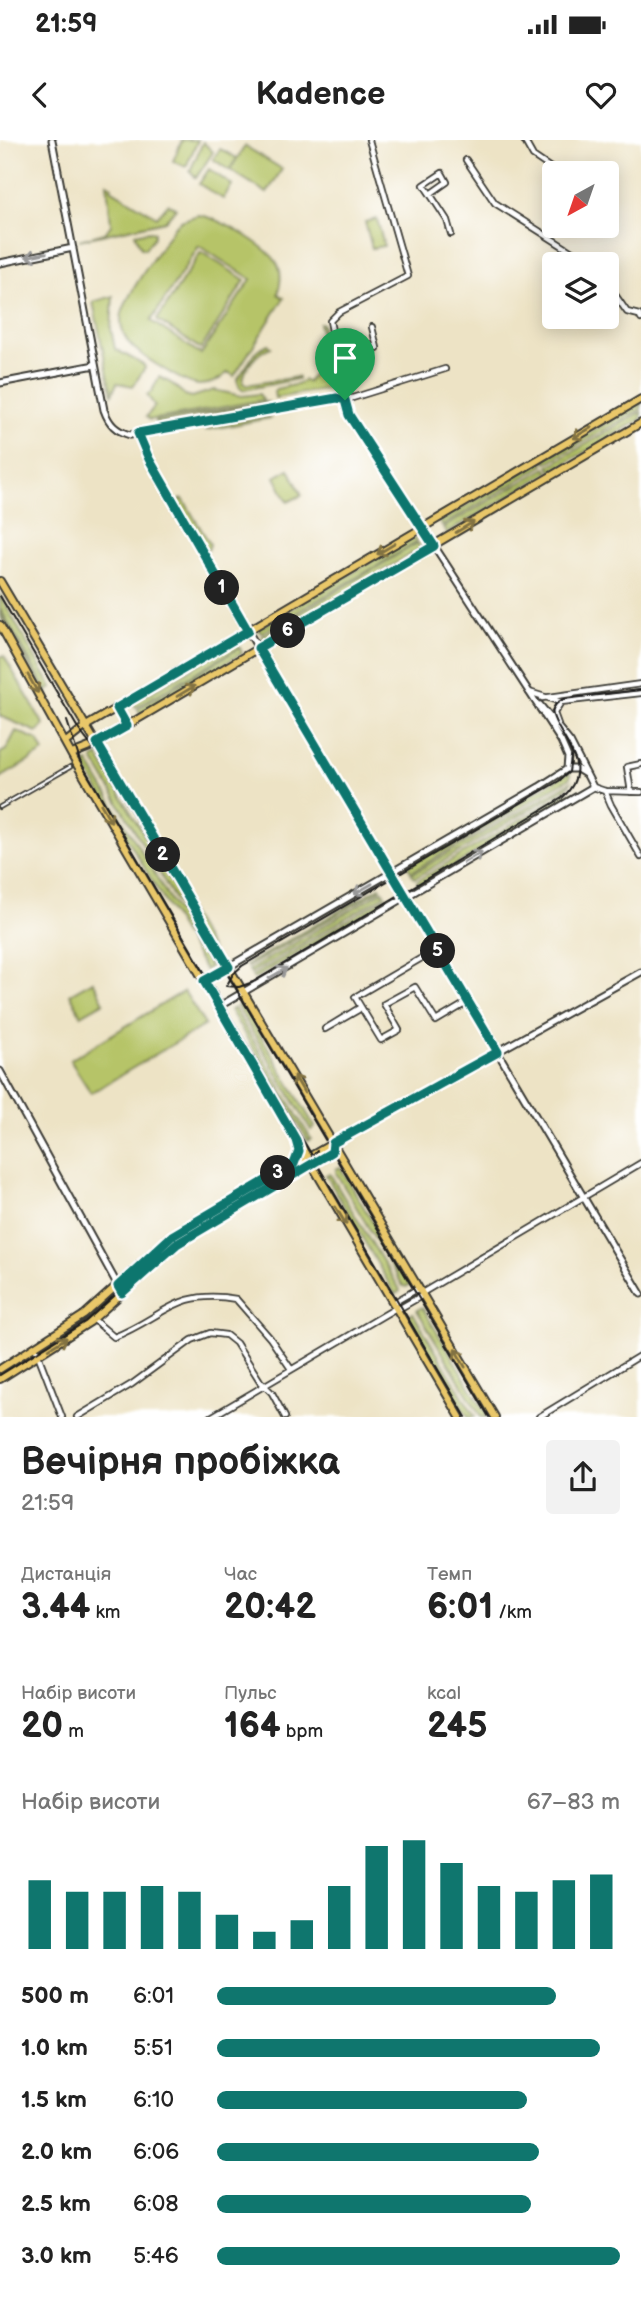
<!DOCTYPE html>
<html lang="uk">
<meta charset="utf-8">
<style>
body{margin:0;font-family:"Balsamiq Sans",sans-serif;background:#f2f2f2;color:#222;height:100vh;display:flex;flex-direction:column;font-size:26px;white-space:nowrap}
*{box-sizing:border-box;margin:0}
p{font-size:23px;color:#767676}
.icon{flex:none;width:38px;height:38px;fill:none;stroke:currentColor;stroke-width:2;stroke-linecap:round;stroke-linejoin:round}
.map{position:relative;height:1277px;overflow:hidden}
.panel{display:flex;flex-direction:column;background:#fff;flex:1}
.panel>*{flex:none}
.needle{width:46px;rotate:220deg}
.fabs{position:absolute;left:542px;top:21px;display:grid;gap:14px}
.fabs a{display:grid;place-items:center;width:77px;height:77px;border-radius:7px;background:#fff;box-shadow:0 4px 18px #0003;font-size:35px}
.pin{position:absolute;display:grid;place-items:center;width:60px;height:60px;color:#fff;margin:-72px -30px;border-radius:50% 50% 50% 0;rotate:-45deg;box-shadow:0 0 7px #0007}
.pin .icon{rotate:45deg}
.km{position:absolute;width:35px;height:35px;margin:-18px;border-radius:50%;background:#222;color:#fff;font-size:19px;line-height:35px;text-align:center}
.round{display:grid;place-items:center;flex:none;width:74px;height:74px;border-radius:7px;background:#f2f2f2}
.head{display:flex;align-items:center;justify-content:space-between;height:119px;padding:0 21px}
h1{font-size:38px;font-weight:600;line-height:52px}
.figures{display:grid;grid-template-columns:repeat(3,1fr);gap:10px;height:119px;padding:7px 21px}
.figures div{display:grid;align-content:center}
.figures b{font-size:35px;font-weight:600}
.figures small{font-size:19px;font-weight:400}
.figures p{font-size:19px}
.chart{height:196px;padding:14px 21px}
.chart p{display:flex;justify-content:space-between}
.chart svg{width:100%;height:126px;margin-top:7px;stroke:#0f766e;stroke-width:6}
ul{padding:0 21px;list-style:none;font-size:23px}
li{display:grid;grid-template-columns:112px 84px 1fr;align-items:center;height:52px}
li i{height:18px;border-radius:9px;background:#0f766e}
.status{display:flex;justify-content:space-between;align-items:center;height:49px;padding:0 35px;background:#fff;direction:ltr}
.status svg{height:19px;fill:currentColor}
header{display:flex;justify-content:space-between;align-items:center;height:91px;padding:0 21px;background:#fff;font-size:32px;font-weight:600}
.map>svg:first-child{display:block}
</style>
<div class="status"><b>21:59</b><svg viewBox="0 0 49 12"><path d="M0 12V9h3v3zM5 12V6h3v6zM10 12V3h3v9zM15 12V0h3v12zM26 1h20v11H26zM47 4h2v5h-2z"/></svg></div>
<header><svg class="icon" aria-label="back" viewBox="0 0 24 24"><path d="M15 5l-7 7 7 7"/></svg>Kadence<svg class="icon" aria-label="heart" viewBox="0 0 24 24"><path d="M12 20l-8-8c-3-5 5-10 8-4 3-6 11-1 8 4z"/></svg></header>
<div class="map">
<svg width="641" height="1277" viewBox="0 0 641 1277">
<rect width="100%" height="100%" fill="#fff"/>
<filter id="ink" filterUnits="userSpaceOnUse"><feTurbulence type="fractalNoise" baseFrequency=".0143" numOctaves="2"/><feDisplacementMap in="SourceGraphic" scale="14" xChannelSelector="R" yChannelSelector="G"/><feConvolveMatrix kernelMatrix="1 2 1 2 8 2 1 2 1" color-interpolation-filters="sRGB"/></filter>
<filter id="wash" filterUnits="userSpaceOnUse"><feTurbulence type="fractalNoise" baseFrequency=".00686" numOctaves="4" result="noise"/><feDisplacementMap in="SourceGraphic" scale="28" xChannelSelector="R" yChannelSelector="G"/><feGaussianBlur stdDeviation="1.57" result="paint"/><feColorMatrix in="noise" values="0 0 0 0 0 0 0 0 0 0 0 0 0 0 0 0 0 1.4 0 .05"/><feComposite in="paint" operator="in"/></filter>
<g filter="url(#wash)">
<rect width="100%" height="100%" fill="#ede3c5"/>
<path fill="#b6c467" stroke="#697042" stroke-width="2" fill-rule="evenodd" d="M 182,0 L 198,0 L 186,27 L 173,21 Z
M 203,2 L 213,12 L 196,38 L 190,31 Z
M 245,6 L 282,29 L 267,53 L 230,30 Z
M 220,9 L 237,18 L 229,30 L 213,19 Z
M 209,29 L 232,45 L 223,59 L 199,44 Z
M 107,43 L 112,46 L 111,49 L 157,77 L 168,64 L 176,68 L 165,81 L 79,100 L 105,93 L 111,85 Z
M 198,75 C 217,76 272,108 279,127 C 282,136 280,145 278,154 L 284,158 L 234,236 L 228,232 C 220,240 211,245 199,245 C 184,244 135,213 127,200 C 123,194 121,187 121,180 C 121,160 162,107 174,87 L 181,81 ZM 199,106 L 251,139 L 201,214 L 151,181 Z
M 377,79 L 384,106 L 372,108 L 365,82 Z
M 150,91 L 154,92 L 154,97 L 145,109 L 141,108 L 135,94 Z
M 201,112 L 245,140 L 201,209 L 157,180 Z
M 113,156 L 111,189 L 115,209 L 144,225 L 145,228 L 133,246 L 117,243 L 112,254 L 93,162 Z
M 319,183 L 322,183 L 336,247 L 275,258 L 274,251 L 276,249 L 298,244 L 304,240 L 308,242 L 323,219 L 319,215 L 322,205 Z
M 268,204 L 271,207 C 258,211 243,229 243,243 L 246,245 L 298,237 L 298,239 L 244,250 L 240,248 L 237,240 L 257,210 Z
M 159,237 L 171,243 L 185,255 L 192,257 L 214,250 L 242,256 L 259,254 L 263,260 L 150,280 L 146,277 L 155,266 L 147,255 L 152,251 Z
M 267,262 L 265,264 L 155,284 L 155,281 Z
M 641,263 L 641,269 L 547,323 L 544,319 Z
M 641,272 L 641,279 L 552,331 L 549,326 Z
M 267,276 L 270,278 L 207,290 L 210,286 Z
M 541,321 L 544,325 L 442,386 L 439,382 Z
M 546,328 L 549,332 L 446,393 L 443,388 Z
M 289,329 L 302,355 L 288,362 L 275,337 Z
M 183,359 L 210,404 L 208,410 L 205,409 L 178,361 Z
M 414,397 L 417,402 L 261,493 L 258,489 Z
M 418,403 L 421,408 L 265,500 L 262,496 Z
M 0,455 L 52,548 L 47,551 L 0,468 Z
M 0,472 L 48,556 L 46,558 L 0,476 Z
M 236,503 L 239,507 L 136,567 L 133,563 Z
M 240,508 L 242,513 L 140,574 L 138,569 Z
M 4,516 L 44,585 L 37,592 L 0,576 L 0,517 Z
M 16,591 L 38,600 L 44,612 L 0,638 L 0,613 L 6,610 Z
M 98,616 L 218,822 L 213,825 L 93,619 Z
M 88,622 L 210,827 L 205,830 L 84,625 Z
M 570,632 L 570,638 L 411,732 L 408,726 Z
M 571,642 L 568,647 L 415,738 L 412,734 Z
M 580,651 L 419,746 L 417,741 L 565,653 Z
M 380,747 L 381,749 L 247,827 L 246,825 Z
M 383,751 L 385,755 L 251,833 L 249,830 Z
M 387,757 L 389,760 L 254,839 L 252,836 Z
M 93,841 L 104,862 L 81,875 L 70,854 Z
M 184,851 L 205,885 L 91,953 L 70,920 Z
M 242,864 L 315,987 L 311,990 L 237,866 Z
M 234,868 L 311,999 L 308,1001 L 230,870 Z
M 340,1027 L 410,1145 L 406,1147 L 403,1146 L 336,1033 L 336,1029 Z
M 330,1034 L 399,1148 L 400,1151 L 395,1154 L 326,1035 Z
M 422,1167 L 488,1277 L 481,1277 L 417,1170 Z
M 413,1173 L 475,1277 L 468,1277 L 408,1176 Z"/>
</g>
<g filter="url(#ink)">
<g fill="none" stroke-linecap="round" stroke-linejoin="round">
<defs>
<path id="pedestrian" d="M 0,667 L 70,627"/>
<path id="minor" d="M 369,0 L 408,136 L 339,172 L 330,181 L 346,260 L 445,229
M 524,0 L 533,16 L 558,33
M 466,20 L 495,63 L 591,124
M 430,54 L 424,45 L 442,33 L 447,42 L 430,54 L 447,80 L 451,94
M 607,143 L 627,172 L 639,175 L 641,179
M 372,187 L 377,208
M 529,552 L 561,562
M 542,558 L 641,544
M 558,584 L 554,573 L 561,562 L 641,553
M 593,647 L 605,651 L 641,652
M 605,651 L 611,665 L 641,717
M 631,652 L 627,627 L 641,624
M 361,867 L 355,857 L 437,809
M 358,870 L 325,889 L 361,867 L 381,900 L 399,890 L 384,864 L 415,847 L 436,881 L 468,862
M 422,1153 L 641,1023
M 393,1163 L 419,1148
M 397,1170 L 423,1155
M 93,1179 L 114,1197 C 163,1178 176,1148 236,1159 L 270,1198 L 291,1229
M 35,1207 L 62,1277
M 77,1277 L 132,1244 L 192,1200 L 210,1193 L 226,1195 L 236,1203 L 260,1241 L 272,1253 L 285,1277
M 211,1277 L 396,1168
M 539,1277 L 641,1215"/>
<path id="tertiary" d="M 52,0 L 104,270 C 109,284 116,291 130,295 L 337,258 L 346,260 L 346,267 L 355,284 L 561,601 L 568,617 L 567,629 L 539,647 L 204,841
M 0,123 L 73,108
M 0,243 L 95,225
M 137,294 L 149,319 L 226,454 L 641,1154
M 567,629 L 577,629 L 585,634
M 218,867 L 593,647 L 570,602 L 540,565
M 0,931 L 122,1153
M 333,1003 L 641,832"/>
<path id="primary" d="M 0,441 L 495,1277
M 0,485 L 76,623 L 460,1277
M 117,568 L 127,586
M 66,602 L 86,586 L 641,259
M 72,614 L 92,606 L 641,283
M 0,1229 L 84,1175 L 172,1096 L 333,1003
M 0,1239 L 90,1182 L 177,1104 L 332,1012 L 334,1005"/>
</defs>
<use href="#pedestrian" stroke="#3b3a35" stroke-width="6"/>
<use href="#minor" stroke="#3b3a35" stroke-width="8"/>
<use href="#tertiary" stroke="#3b3a35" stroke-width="9"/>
<use href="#primary" stroke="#3b3a35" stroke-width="10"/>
<use href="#pedestrian" stroke="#fff" stroke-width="2.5"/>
<use href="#minor" stroke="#fff" stroke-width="4.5"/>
<use href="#tertiary" stroke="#fff" stroke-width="5"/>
<use href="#primary" stroke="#e9c769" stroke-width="6"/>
<path stroke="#1c1c1c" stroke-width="2" d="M 0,456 L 79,590 L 96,612 L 489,1277
M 67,581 L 80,621 L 466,1277
M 227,845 L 233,834 L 242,826 L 559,641 L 569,632 L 571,617
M 226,846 L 239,847 L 253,842 L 562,658 C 609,616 523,576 564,559 L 641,550
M 0,1235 L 85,1182 L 176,1101 L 304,1026 L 317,1011"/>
</g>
<defs><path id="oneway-shaft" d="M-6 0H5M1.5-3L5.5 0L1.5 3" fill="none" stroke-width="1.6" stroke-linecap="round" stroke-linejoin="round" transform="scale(1.75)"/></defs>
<g stroke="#999">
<use href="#oneway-shaft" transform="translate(36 115) rotate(169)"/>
<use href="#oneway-shaft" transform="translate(473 717) rotate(-31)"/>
<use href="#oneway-shaft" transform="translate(363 749) rotate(150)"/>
<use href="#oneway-shaft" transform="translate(278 833) rotate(-30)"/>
</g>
<g stroke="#827242">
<use href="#oneway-shaft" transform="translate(582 293) rotate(150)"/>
<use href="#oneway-shaft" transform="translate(465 387) rotate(-31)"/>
<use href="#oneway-shaft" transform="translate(386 409) rotate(149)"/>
<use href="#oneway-shaft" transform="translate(33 544) rotate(61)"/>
<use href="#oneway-shaft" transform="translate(186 551) rotate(-31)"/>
<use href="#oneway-shaft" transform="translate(106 673) rotate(60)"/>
<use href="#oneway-shaft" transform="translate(299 944) rotate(-121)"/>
<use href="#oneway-shaft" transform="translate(341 1076) rotate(59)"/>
<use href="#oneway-shaft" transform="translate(58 1203) rotate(-32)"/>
<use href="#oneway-shaft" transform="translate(460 1218) rotate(-120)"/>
</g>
</g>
<g fill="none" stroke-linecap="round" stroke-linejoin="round" filter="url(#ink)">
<defs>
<path id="route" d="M 337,258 L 345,260 L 349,275 L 434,406 L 258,508 L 498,912 L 333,1003 L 332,1012 L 177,1104 L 122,1153 L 118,1146 L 172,1096 L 294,1024 L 299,1011 L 296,1000 L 204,841 L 229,827 L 97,603 L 127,586 L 117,568 L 248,491 L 149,319 L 138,293 Z"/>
</defs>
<use href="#route" stroke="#fff" stroke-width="14"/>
<use href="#route" stroke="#0f766e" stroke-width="9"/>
</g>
</svg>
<div class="fabs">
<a><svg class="needle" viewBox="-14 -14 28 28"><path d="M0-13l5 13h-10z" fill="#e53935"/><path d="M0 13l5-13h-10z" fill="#767676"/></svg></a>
<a><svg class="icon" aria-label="layers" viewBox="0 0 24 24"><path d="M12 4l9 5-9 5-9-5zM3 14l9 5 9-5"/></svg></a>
</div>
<div class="pin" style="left:345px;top:260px;background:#1e9e55"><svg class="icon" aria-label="arrive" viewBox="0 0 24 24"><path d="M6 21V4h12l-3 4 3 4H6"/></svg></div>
<b class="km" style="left:222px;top:448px">1</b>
<b class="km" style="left:163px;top:715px">2</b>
<b class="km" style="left:278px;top:1033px">3</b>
<b class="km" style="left:438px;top:811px">5</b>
<b class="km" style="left:288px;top:491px">6</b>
</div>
<section class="panel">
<div class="head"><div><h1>Вечірня пробіжка</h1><p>21:59</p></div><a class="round"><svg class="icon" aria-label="share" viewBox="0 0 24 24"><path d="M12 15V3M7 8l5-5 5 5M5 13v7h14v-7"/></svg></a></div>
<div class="figures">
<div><p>Дистанція</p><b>3.44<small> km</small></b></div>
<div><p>Час</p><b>20:42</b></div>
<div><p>Темп</p><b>6:01<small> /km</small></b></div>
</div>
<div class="figures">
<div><p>Набір висоти</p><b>20<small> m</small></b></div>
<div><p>Пульс</p><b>164<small> bpm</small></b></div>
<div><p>kcal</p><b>245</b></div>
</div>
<div class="chart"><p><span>Набір висоти</span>67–83 m</p>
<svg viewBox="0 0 160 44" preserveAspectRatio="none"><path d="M5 44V20M15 44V24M25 44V24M35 44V22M45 44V24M55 44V32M65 44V38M75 44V34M85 44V22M95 44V8M105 44V6M115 44V14M125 44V22M135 44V24M145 44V20M155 44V18"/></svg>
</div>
<ul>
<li><b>500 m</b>6:01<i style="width:84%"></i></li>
<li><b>1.0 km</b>5:51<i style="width:95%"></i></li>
<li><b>1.5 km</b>6:10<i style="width:77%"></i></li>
<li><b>2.0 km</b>6:06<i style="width:80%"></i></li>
<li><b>2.5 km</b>6:08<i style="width:78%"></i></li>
<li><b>3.0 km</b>5:46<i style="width:100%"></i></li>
</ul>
</section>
